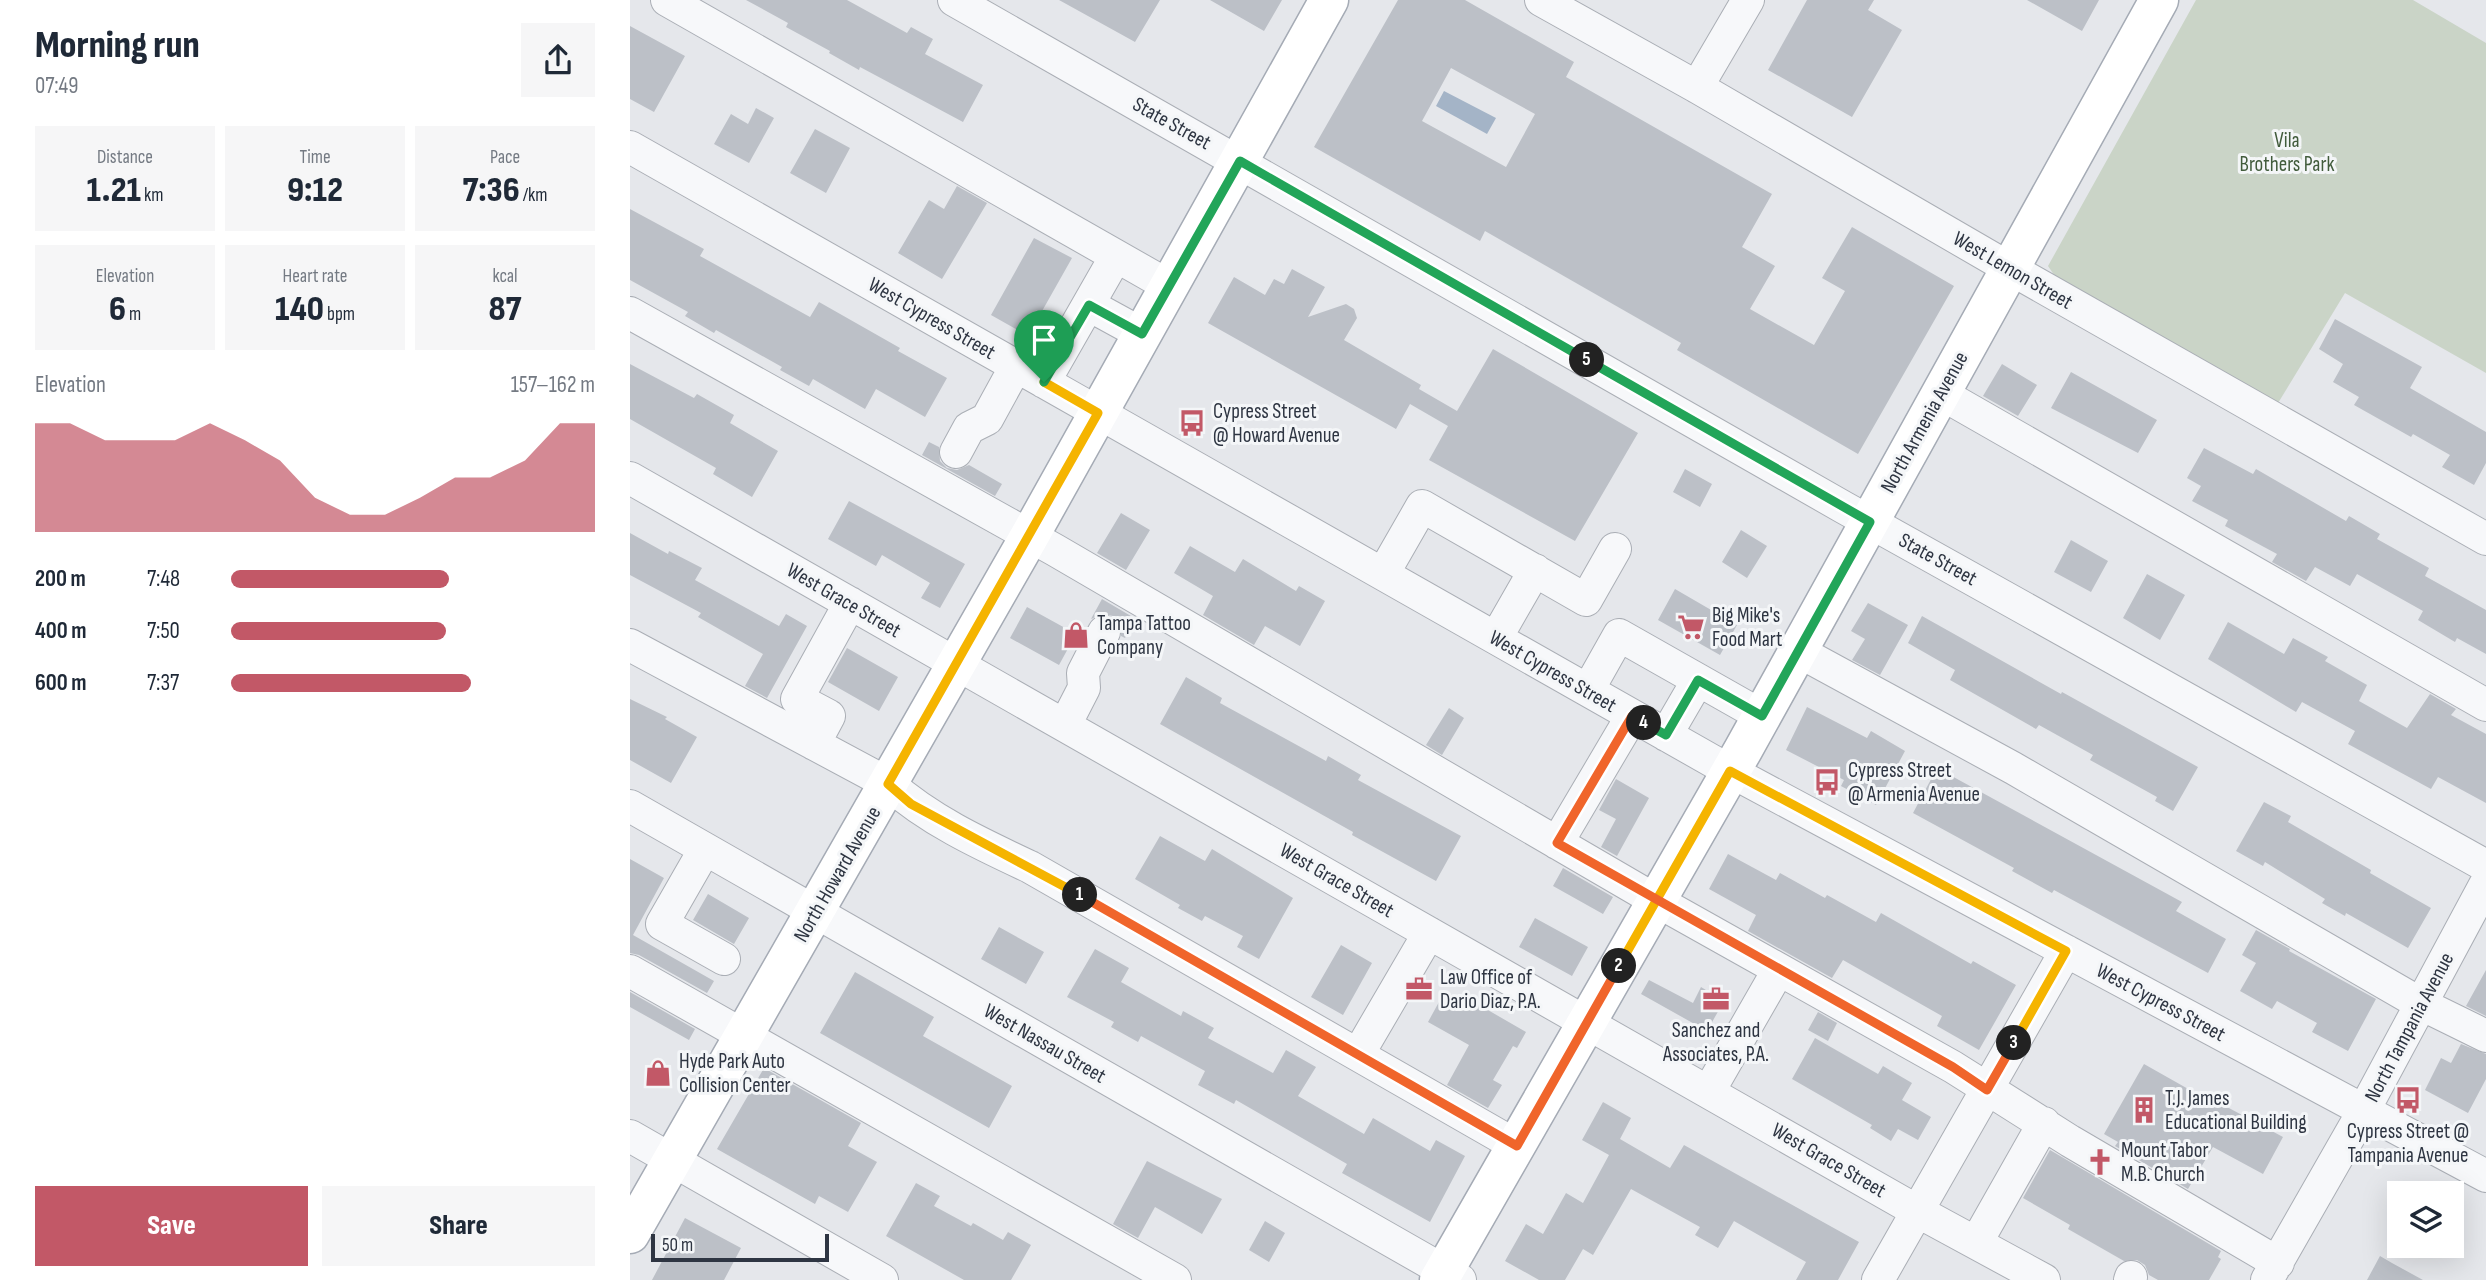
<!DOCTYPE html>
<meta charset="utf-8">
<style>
body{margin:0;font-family:"Sofia Sans Condensed",sans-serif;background:#f6f6f7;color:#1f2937;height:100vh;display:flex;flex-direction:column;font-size:26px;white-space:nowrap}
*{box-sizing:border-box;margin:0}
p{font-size:23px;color:#747a83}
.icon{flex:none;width:38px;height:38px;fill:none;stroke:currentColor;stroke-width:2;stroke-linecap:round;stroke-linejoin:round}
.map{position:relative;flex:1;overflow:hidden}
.sheet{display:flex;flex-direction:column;background:#fff;width:630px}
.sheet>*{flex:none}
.controls{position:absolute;left:1757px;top:1181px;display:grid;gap:14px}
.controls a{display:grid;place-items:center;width:77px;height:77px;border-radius:0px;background:#fff;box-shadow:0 7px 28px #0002;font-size:35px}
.scale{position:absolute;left:21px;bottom:18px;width:178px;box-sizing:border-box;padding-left:7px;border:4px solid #2e3542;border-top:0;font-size:19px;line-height:24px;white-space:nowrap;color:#2e3542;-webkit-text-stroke:5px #f4f6f8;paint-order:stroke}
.pin{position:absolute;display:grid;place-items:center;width:60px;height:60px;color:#fff;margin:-72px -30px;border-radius:50% 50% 50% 0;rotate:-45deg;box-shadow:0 0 7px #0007}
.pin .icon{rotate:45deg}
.km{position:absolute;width:35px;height:35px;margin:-18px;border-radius:50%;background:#222;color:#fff;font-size:19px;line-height:35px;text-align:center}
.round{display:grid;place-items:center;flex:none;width:74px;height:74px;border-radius:0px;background:#f6f6f7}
.summary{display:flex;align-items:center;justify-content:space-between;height:119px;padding:0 35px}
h1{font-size:38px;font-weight:800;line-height:52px}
.stats{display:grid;grid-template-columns:repeat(3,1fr);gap:10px;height:119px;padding:7px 35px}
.stats div{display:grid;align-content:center;border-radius:0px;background:#f6f6f7;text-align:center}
.stats b{font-size:35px;font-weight:800}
.stats small{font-size:19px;font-weight:400}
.stats p{font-size:19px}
.chart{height:196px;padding:14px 35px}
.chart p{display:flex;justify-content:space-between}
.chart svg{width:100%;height:126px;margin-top:7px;fill:#c25867;opacity:.7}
.action{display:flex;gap:14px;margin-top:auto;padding:14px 35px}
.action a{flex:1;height:80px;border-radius:0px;background:#c25867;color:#fff;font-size:28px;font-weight:800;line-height:80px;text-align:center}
.action a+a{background:#f6f6f7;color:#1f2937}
ul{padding:0 35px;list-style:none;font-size:23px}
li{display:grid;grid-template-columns:112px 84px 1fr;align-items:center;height:52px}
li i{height:18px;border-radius:9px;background:#c25867}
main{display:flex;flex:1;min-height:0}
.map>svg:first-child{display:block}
</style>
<main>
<section class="sheet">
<div class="summary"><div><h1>Morning run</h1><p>07:49</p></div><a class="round"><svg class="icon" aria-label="share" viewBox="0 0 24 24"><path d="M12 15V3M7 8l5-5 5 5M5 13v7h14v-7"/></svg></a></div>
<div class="stats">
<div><p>Distance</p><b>1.21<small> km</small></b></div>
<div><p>Time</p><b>9:12</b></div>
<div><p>Pace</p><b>7:36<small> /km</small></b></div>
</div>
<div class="stats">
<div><p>Elevation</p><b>6<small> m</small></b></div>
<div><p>Heart rate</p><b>140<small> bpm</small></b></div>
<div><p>kcal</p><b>87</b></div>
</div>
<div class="chart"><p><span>Elevation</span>157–162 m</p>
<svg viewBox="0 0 160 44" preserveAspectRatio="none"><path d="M0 44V6L10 6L20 12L30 12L40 12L50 6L60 12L70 19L80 32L90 38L100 38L110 32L120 25L130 25L140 19L150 6L160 6V44z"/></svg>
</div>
<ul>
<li><b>200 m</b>7:48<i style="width:60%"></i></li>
<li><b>400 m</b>7:50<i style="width:59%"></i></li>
<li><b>600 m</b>7:37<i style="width:66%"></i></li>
</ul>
<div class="action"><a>Save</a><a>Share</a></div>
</section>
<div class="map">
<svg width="1856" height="1280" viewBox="0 0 1856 1280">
<rect width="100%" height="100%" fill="#e5e7eb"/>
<path fill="#cad4c7" d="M 1566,0 L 1783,0 L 1856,43 L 1856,373 L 1715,293 L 1645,408 L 1431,285 L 1418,266 Z"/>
<path fill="#a4b4c7" d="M 814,91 L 866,118 L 857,134 L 806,106 Z"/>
<path fill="#bcc0c7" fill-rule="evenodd" d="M 116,0 L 217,0 L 277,33 L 281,27 L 303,39 L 295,54 L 353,85 L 333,122 L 230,67 L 229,70 L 199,53 L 200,51 L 156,27 L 158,23 Z
M 429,0 L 530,0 L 505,42 Z
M 580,0 L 652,0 L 634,31 Z
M 768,0 L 835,0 L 944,62 L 936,77 L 1142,194 L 1112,247 L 1145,266 L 1120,309 L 1184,345 L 1215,291 L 1192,278 L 1222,227 L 1324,286 L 1228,454 L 1047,350 L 1051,343 L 855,231 L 850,241 L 684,147 ZM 821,68 L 905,114 L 876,167 L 792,121 Z
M 1177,0 L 1244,0 L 1238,10 L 1272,30 L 1222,117 L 1138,70 Z
M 1397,0 L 1469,0 L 1452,31 Z
M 0,26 L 55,56 L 24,112 L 0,99 Z
M 126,108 L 144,118 L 119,163 L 84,144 L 101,114 L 118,124 Z
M 185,129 L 220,148 L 196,193 L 160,173 Z
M 327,186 L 357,203 L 312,279 L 268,253 L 299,200 L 314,209 Z
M 0,209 L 74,249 L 70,256 L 180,317 L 189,302 L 270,348 L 268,351 L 317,378 L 295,417 L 246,389 L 235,409 L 183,379 L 179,386 L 150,370 L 152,367 L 86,330 L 84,333 L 55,316 L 58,312 L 0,280 Z
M 404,238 L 442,258 L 398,336 L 361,315 Z
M 662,269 L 695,287 L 678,317 L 716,304 L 724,309 L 727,318 L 714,340 L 791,385 L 789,389 L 827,411 L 863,349 L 1008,433 L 945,541 L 799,460 L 818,426 L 780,404 L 766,429 L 578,323 L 604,277 L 635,295 L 644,279 L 654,284 Z
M 1705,319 L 1792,367 L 1780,388 L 1856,432 L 1856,463 L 1844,485 L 1812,467 L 1820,455 L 1783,434 L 1781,437 L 1724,405 L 1729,397 L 1703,382 L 1713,364 L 1689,349 Z
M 0,364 L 64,398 L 67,394 L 104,415 L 100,423 L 148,451 L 122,497 L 83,474 L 86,468 L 0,419 Z
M 1372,364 L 1407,385 L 1388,416 L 1353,396 Z
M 1441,372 L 1527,420 L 1508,453 L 1421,408 Z
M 299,442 L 309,447 L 310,461 L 317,468 L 327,470 L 339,465 L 372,484 L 365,496 L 292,455 Z
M 1574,448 L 1623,474 L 1626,469 L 1716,521 L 1719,516 L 1750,534 L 1747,539 L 1799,568 L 1795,576 L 1856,610 L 1856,654 L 1827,638 L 1825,642 L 1788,620 L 1793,611 L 1727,574 L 1720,586 L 1685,567 L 1676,581 L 1642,562 L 1647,554 L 1595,526 L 1598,520 L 1562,501 L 1571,486 L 1557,478 Z
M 1055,469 L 1082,484 L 1070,507 L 1043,492 Z
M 219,501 L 335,564 L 310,608 L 291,598 L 300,583 L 252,555 L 246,566 L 198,539 Z
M 491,513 L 520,530 L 496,570 L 467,553 Z
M 1111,530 L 1137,546 L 1117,578 L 1092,562 Z
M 0,533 L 38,554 L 39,551 L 72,568 L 65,580 L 149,626 L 156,614 L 177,626 L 137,698 L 115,686 L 133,654 L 68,617 L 71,613 L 0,575 Z
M 1441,540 L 1478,561 L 1461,592 L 1424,572 Z
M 560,546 L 605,572 L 613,559 L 666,591 L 669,586 L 695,601 L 670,646 L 635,626 L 624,645 L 573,615 L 583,596 L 544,573 Z
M 1517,574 L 1555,595 L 1530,640 L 1493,618 Z
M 1045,589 L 1107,625 L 1090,655 L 1028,620 Z
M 472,599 L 506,619 L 495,638 L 491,636 L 490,623 L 483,616 L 472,614 L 461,619 Z
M 1238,603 L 1278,625 L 1250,675 L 1222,660 L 1235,639 L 1221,631 Z
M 397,607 L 446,634 L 429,665 L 380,638 Z
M 1292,616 L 1431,694 L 1432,692 L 1568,767 L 1543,811 L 1525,801 L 1527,797 L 1460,760 L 1463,755 L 1409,725 L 1406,729 L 1320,680 L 1325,670 L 1278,643 Z
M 1598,622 L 1654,654 L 1663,638 L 1698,657 L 1695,661 L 1737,685 L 1729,701 L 1777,728 L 1800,694 L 1826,709 L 1821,715 L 1856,734 L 1856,803 L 1808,777 L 1801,789 L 1718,744 L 1725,731 L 1672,702 L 1666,712 L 1578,659 Z
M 217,648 L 268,677 L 249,711 L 198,682 Z
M 556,677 L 592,698 L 590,703 L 696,761 L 698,756 L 731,775 L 728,780 L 831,836 L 806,881 L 722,835 L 723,832 L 530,724 Z
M 0,699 L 37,717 L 35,719 L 67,737 L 41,783 L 0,760 Z
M 1177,707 L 1237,738 L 1241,731 L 1275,751 L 1246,805 L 1211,786 L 1214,780 L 1156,750 Z
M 819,708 L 834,718 L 812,755 L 796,745 Z
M 1307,768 L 1552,902 L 1546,911 L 1596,939 L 1578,973 L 1424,890 L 1422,893 L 1382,871 L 1384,868 L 1283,813 Z
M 986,779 L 1019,798 L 987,856 L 971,847 L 986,819 L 969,810 Z
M 1634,802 L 1661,816 L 1658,822 L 1741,870 L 1740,873 L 1801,908 L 1778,948 L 1716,913 L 1715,916 L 1692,903 L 1695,899 L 1635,862 L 1633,866 L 1606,851 Z
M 530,836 L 575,861 L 582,849 L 663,898 L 629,959 L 607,947 L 613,936 L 575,916 L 572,921 L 548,908 L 550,905 L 505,879 Z
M 1098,854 L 1146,880 L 1150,873 L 1195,898 L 1197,895 L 1246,922 L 1251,913 L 1341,964 L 1343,961 L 1386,985 L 1349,1050 L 1307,1026 L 1312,1016 L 1213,960 L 1202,978 L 1118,931 L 1126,915 L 1079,889 Z
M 0,859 L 34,878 L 3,935 L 84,981 L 77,993 L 9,955 L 0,953 Z
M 933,868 L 983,897 L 973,914 L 923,886 Z
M 78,894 L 119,918 L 104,944 L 63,920 Z
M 905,918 L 958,947 L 942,976 L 889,947 Z
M 369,927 L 414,952 L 396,984 L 351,959 Z
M 1626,930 L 1660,949 L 1659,951 L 1746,999 L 1718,1051 L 1682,1032 L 1687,1023 L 1647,1001 L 1642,1009 L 1610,991 L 1626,963 L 1612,955 Z
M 711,945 L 742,963 L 713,1015 L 681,997 Z
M 465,949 L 499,968 L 491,982 L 551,1016 L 553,1011 L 584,1028 L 578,1038 L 643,1073 L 656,1050 L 686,1067 L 668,1096 L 734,1134 L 743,1118 L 800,1151 L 806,1140 L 835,1156 L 800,1222 L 712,1173 L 717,1164 L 606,1100 L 604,1104 L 568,1085 L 575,1071 L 511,1036 L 508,1042 L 481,1027 L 484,1022 L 437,997 Z
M 1856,970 L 1856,1016 L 1836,1006 Z
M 225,972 L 304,1017 L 293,1036 L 382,1086 L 359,1128 L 190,1033 Z
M 1019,980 L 1063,1003 L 1071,987 L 1094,1001 L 1077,1031 L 1011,994 Z
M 815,991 L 842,1006 L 844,1002 L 896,1032 L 887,1048 L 883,1046 L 863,1080 L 872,1085 L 858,1108 L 817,1085 L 839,1045 L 798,1022 Z
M 0,992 L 65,1029 L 59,1040 L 0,1007 Z
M 1188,1012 L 1207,1023 L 1198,1041 L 1178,1030 Z
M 1185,1038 L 1248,1074 L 1253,1066 L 1282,1083 L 1272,1100 L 1301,1117 L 1288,1140 L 1268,1129 L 1261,1141 L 1240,1128 L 1242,1125 L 1162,1079 Z
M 1831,1044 L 1856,1054 L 1856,1079 L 1838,1113 L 1795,1090 L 1811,1058 L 1821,1063 Z
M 1514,1064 L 1583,1103 L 1584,1100 L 1653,1137 L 1633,1174 L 1583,1147 L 1558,1189 L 1485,1146 L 1488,1142 L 1474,1134 Z
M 134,1068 L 231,1123 L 218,1146 L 247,1162 L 218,1212 L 189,1196 L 185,1204 L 87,1149 Z
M 973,1102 L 1001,1118 L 990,1139 L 1040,1168 L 1054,1145 L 1229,1242 L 1208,1280 L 1166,1280 L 1176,1262 L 1104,1221 L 1088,1248 L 1065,1235 L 1070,1227 L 1001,1189 L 963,1255 L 953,1249 L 935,1280 L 909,1280 L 875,1261 L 896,1224 L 913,1234 L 936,1193 L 953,1203 L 979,1155 L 952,1140 Z
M 1420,1150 L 1591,1251 L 1588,1257 L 1591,1259 L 1579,1280 L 1528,1280 L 1519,1275 L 1515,1265 L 1507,1260 L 1494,1261 L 1438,1229 L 1440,1225 L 1393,1198 Z
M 517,1161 L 592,1199 L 572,1234 L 525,1207 L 508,1238 L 483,1224 Z
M 286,1183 L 310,1196 L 304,1206 L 341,1226 L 343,1223 L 373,1240 L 378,1232 L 401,1245 L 381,1280 L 334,1280 L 256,1236 Z
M 55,1218 L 111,1248 L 94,1280 L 22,1280 Z
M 635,1221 L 655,1233 L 639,1262 L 619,1250 Z
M 1750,1256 L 1762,1263 L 1793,1280 L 1737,1280 Z"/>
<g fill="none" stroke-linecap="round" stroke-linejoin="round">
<defs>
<path id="minor" d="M 37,0 L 539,286
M 324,0 L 1213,507 L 1856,866
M 911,0 L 1067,87 L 1379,268 L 1856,539
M 1067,87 L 1118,0
M 0,147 L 1100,771 L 1856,1176
M 459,305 L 512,334
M 0,313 L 425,550 L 1027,901 L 1323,1067 L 1440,1141 L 1648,1263
M 414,382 L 486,256
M 1310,393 L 1856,705
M 326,452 L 339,428 L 357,419 L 386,366
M 0,478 L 1287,1211 L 1414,1280
M 753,574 L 792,506 L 956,600 L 985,549
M 866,638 L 905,570
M 0,645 L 259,784 C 299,820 351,844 400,867 L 887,1146
M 1168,651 L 1383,768 L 1791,1004 L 1856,1036
M 958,690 L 989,635 L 1132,716
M 435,725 L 454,688 L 453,673 L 474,632
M 1036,735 L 1068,680
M 184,744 L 199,716 L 167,699 L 220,603
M 0,806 L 830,1280
M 927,843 L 1002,716
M 75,849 L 32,924 L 94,959
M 0,971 L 545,1280
M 733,1046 L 799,933
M 1079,1091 L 1141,983
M 0,1136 L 252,1280
M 1346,1243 L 1414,1123
M 1248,1280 L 1436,951
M 1500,1280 L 1501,1277
M 1637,1280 L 1733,1112 L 1856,883"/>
<path id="major" d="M 0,1234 L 399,537 L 699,0
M 809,1280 L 1113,750 L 1529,0"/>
</defs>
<use href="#minor" stroke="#aaaeb5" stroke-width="34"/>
<use href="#major" stroke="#a5abb5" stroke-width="41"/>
<use href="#minor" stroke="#f7f8fa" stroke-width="32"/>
<use href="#major" stroke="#fff" stroke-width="38"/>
</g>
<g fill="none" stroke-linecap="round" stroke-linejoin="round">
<defs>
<path id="split-1" d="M 414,382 L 468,413 L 258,784 L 281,804 L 450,895"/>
<path id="split-2" d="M 450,895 L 887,1146 L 989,966"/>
<path id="split-3" d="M 989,966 L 1100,771 L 1436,951 L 1384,1043"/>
<path id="split-4" d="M 1014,723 L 1002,716 L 927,843 L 1323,1067 L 1357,1090 L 1384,1043"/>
<path id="split-5" d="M 957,360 L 1240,522 L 1132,716 L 1068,680 L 1036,735 L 1014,723"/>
<path id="split-6" d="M 414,382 L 459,305 L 512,334 L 610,161 L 957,360"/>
</defs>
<use href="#split-1" stroke="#fff" stroke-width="14"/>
<use href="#split-2" stroke="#fff" stroke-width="14"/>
<use href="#split-3" stroke="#fff" stroke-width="14"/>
<use href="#split-4" stroke="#fff" stroke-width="14"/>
<use href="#split-5" stroke="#fff" stroke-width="14"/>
<use href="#split-6" stroke="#fff" stroke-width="14"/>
<use href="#split-1" stroke="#f5b400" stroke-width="9"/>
<use href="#split-2" stroke="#f0652b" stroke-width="9"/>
<use href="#split-3" stroke="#f5b400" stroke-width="9"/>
<use href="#split-4" stroke="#f0652b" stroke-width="9"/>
<use href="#split-5" stroke="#22a559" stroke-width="9"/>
<use href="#split-6" stroke="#22a559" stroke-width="9"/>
</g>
<defs>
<symbol id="bus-bare" viewBox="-9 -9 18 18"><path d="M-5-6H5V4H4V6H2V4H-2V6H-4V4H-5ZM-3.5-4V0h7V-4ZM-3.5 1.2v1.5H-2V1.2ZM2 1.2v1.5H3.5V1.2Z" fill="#c25867" stroke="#f4f6f8" stroke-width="2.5" paint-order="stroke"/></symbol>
<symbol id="supermarket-bare" viewBox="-9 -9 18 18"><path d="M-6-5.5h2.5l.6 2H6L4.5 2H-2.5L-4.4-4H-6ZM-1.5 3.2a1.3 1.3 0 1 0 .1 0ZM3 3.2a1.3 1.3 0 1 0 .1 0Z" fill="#c25867" stroke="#f4f6f8" stroke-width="2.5" paint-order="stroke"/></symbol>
<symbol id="shop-bare" viewBox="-9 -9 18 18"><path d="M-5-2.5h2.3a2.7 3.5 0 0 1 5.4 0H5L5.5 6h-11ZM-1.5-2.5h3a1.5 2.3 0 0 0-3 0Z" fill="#c25867" stroke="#f4f6f8" stroke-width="2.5" paint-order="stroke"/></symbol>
<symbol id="office-bare" viewBox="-9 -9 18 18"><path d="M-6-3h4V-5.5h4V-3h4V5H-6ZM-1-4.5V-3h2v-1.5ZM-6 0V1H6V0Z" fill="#c25867" stroke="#f4f6f8" stroke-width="2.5" paint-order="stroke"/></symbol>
<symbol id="building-bare" viewBox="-9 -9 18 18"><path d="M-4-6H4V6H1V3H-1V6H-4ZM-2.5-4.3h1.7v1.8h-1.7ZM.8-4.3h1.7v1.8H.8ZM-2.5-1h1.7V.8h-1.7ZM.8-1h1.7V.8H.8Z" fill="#c25867" stroke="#f4f6f8" stroke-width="2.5" paint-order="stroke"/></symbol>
<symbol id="church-bare" viewBox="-9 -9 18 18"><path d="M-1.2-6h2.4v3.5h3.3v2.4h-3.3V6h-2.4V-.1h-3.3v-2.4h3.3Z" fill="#c25867" stroke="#f4f6f8" stroke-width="2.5" paint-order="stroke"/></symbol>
</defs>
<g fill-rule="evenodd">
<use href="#bus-bare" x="543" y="404" width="38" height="38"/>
<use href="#supermarket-bare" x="1042" y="608" width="38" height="38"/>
<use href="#shop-bare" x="427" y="616" width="38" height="38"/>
<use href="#bus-bare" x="1178" y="763" width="38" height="38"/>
<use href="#office-bare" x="770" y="970" width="38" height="38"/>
<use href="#office-bare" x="1067" y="980" width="38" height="38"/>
<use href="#shop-bare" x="9" y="1054" width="38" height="38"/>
<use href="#bus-bare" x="1759" y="1081" width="38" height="38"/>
<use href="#building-bare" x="1495" y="1091" width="38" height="38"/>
<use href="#church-bare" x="1451" y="1143" width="38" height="38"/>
</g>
<g text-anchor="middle" stroke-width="6" stroke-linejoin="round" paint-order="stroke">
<g font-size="21" fill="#2e3542" stroke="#f4f6f8">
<text transform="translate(542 123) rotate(29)" y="7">State Street</text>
<text transform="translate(1383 270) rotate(30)" y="7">West Lemon Street</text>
<text transform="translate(302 318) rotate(30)" y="7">West Cypress Street</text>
<text transform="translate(1294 422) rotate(-61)" y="7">North Armenia Avenue</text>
<text transform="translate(1308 559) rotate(29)" y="7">State Street</text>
<text transform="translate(214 600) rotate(30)" y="7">West Grace Street</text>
<text transform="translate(923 671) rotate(30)" y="7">West Cypress Street</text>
<text transform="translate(207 874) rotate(-60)" y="7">North Howard Avenue</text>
<text transform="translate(707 880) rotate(30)" y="7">West Grace Street</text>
<text transform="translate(1531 1002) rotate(28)" y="7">West Cypress Street</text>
<text transform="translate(1779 1027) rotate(-62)" y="7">North Tampania Avenue</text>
<text transform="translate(415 1043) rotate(30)" y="7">West Nassau Street</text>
<text transform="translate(1199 1160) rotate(30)" y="7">West Grace Street</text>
</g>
<g font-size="21" fill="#425c3c" stroke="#f4f6f8">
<text x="1657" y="147">Vila<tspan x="1657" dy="24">Brothers Park</tspan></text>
</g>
<g font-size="21" fill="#2e3542" stroke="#f4f6f8" text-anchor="start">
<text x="583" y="418">Cypress Street<tspan x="583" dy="24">@ Howard Avenue</tspan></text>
<text x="1082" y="622">Big Mike's<tspan x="1082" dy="24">Food Mart</tspan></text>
<text x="467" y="630">Tampa Tattoo<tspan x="467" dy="24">Company</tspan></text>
<text x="1218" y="777">Cypress Street<tspan x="1218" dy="24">@ Armenia Avenue</tspan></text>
<text x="810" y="984">Law Office of<tspan x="810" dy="24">Dario Diaz, P.A.</tspan></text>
<text x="1086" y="1037" text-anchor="middle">Sanchez and<tspan x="1086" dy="24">Associates, P.A.</tspan></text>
<text x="49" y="1068">Hyde Park Auto<tspan x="49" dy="24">Collision Center</tspan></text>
<text x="1535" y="1105">T.J. James<tspan x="1535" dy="24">Educational Building</tspan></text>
<text x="1778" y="1138" text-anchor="middle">Cypress Street @<tspan x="1778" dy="24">Tampania Avenue</tspan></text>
<text x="1491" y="1157">Mount Tabor<tspan x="1491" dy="24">M.B. Church</tspan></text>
</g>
</g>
</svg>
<div class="controls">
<a><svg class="icon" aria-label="layers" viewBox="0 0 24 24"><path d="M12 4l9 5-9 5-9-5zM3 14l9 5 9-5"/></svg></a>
</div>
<div class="scale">50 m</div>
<div class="pin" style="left:414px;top:382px;background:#1e9e55"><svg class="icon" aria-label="arrive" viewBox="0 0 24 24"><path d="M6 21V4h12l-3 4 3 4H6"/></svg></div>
<b class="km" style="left:450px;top:895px">1</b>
<b class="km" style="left:989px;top:966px">2</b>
<b class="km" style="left:1384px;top:1043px">3</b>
<b class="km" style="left:1014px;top:723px">4</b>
<b class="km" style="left:957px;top:360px">5</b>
</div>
</main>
